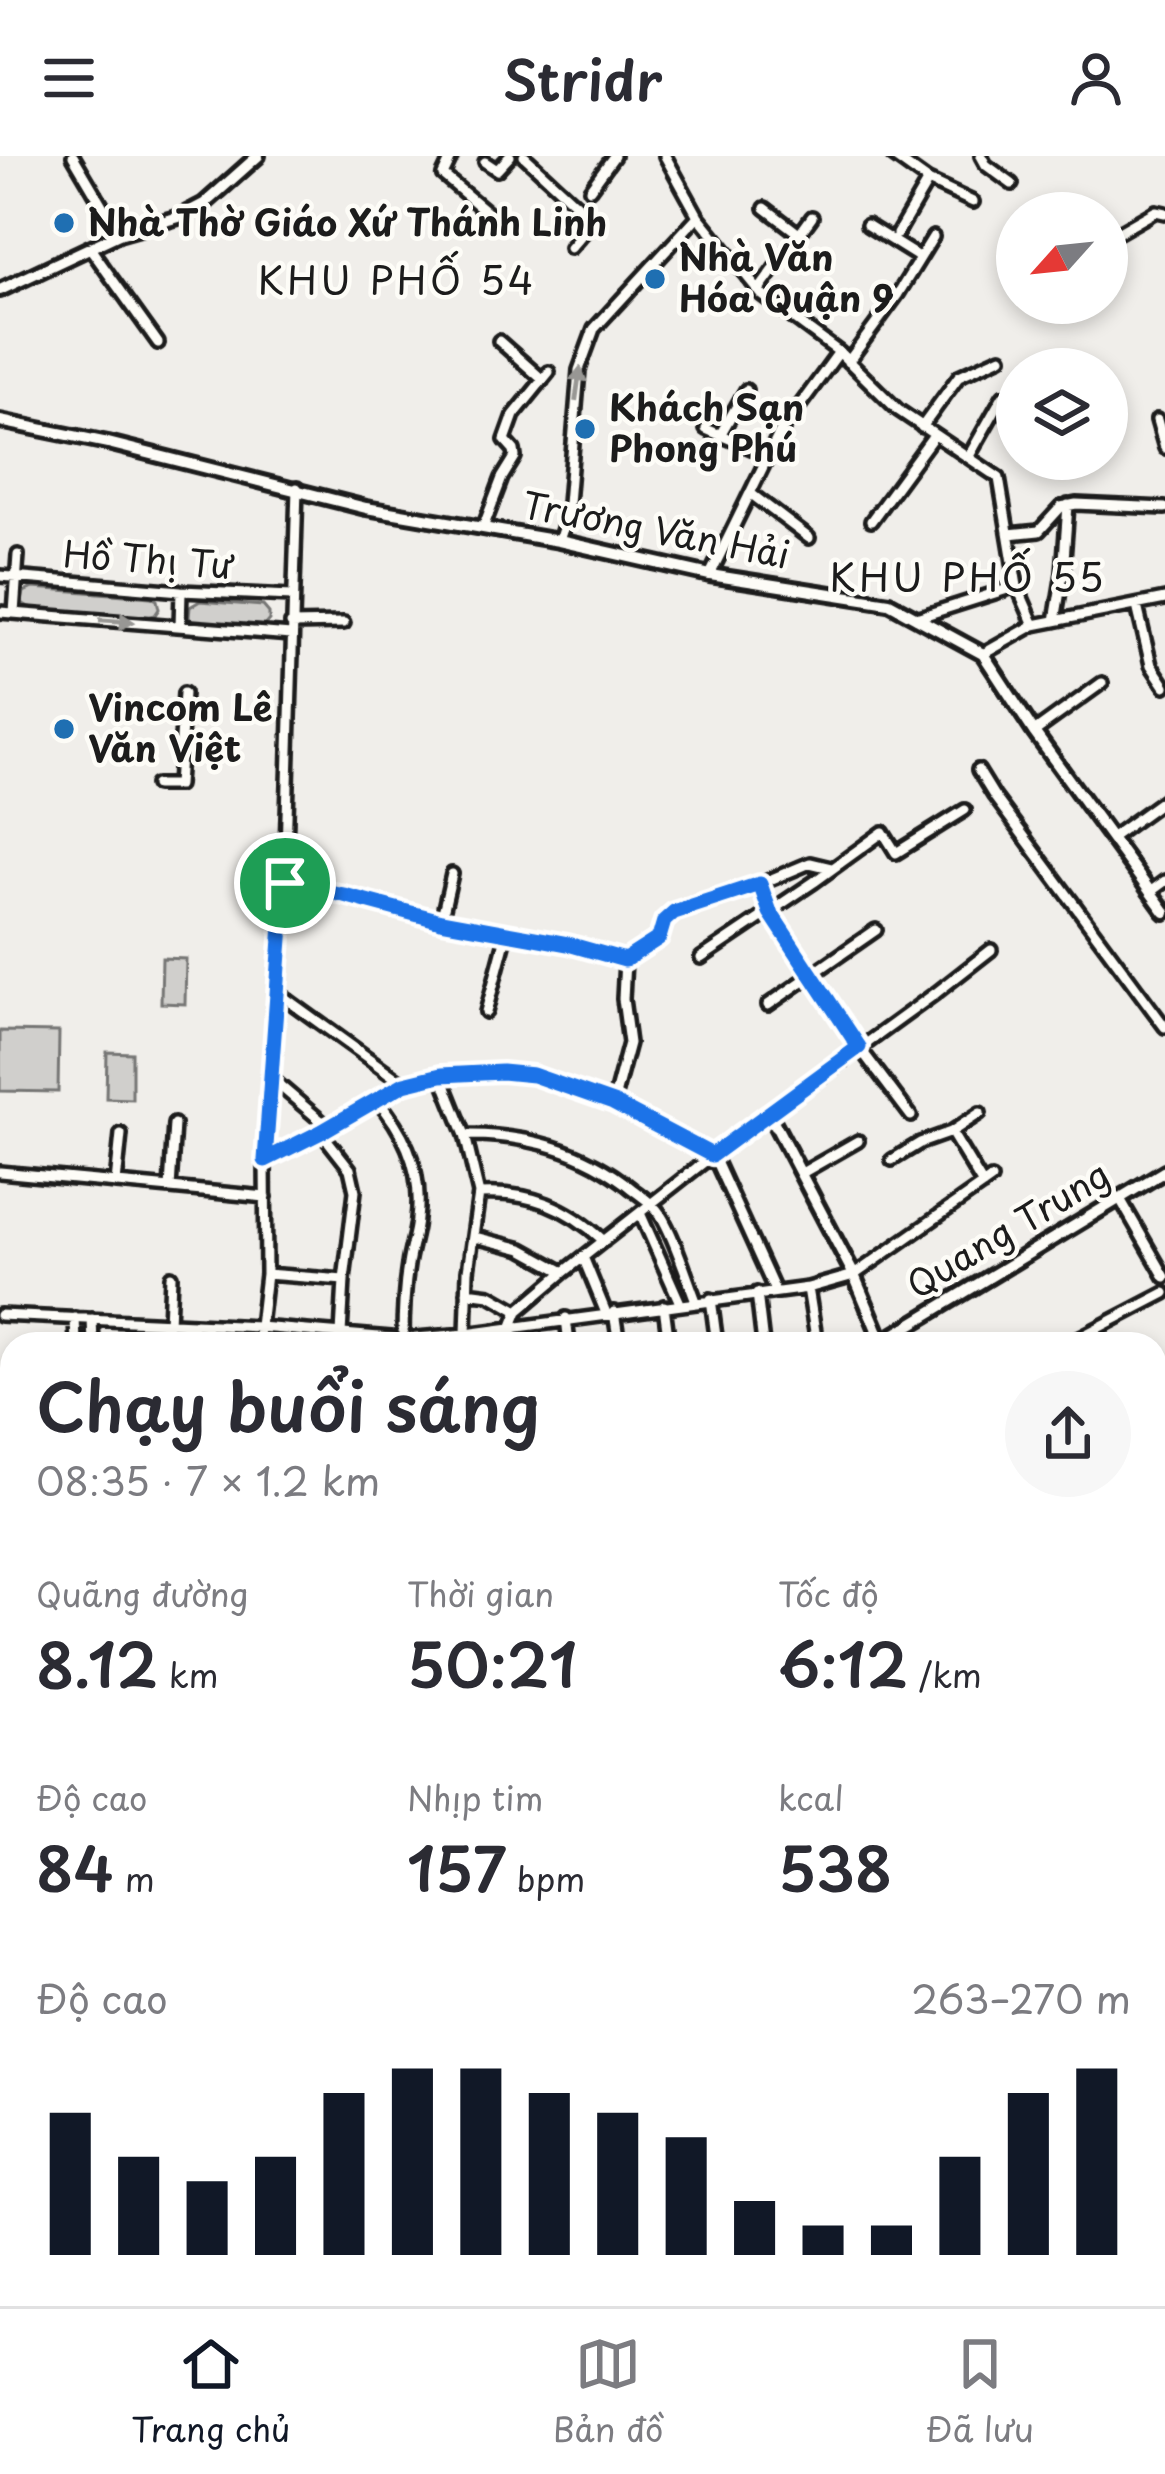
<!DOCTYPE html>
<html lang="vi">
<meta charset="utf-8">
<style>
body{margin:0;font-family:"Playpen Sans",sans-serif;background:#f7f7f7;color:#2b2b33;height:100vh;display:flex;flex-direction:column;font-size:45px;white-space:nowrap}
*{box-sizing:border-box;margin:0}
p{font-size:39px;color:#7c7c81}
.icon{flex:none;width:66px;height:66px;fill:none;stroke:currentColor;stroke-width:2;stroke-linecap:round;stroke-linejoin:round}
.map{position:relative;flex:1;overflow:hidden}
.panel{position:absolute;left:0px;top:1176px;width:1167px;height:975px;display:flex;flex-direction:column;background:#fff;border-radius:36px 36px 0 0;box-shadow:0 6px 18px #0003}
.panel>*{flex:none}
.needle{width:78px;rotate:243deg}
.buttons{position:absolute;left:996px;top:36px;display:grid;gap:24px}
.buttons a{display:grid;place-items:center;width:132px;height:132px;border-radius:50%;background:#fff;box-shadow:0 6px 18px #0003;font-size:60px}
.pin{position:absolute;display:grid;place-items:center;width:102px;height:102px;color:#fff;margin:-51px;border:6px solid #fff;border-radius:50%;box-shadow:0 3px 12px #0007}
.round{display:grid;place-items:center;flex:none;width:126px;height:126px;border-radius:63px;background:#f7f7f7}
.overview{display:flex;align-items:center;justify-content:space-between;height:204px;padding:0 36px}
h1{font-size:66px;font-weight:600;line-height:90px}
.figures{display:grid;grid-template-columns:repeat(3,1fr);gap:18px;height:204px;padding:12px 36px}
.figures div{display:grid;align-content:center}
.figures b{font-size:60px;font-weight:600}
.figures small{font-size:33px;font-weight:400}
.figures p{font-size:33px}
.chart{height:336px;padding:24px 36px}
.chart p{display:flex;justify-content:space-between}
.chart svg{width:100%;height:216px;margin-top:12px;stroke:#111827;stroke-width:6}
header{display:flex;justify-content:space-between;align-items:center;height:156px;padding:0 36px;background:#fff;font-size:54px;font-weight:600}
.tabs{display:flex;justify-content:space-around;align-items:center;height:168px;border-top:3px solid #e1e1e2;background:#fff;font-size:33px;color:#7c7c81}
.tabs a{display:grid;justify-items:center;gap:6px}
.tabs .current{color:#111827}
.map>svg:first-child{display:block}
</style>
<header><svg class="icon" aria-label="menu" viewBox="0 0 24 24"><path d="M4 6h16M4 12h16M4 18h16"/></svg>Stridr<svg class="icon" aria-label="person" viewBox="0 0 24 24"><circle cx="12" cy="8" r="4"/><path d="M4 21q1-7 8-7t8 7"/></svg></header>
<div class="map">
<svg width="1165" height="2150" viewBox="0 0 1165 2150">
<rect width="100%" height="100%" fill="#f0eeea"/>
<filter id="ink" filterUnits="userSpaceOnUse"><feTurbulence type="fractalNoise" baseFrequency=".00833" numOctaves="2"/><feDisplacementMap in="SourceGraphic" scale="24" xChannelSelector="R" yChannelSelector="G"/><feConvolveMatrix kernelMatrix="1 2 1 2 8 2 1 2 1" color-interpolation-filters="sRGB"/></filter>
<g filter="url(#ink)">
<path fill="#d0cfcc" stroke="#767674" stroke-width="3" d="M 33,432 L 151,441 L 157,444 L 159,453 L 155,459 L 145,462 L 32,453 L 22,447 L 24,436 Z
M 200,445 L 263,450 L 269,457 L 269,464 L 263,471 L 193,465 L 189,461 L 190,451 Z
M 162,802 L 186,803 L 185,848 L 161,847 Z
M 0,875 L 59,876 L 58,936 L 0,935 Z
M 107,896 L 132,897 L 132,943 L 106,942 Z"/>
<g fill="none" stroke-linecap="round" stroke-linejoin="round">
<defs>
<path id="minor" d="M 73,0 L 119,78
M 452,0 L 443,19 L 495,63
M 524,0 L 591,62 L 591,68 L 570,92
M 665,0 L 698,60 L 762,139 L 839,196 L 898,254 L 999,322 L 1017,430 L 1034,469
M 893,0 L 928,25 L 897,78
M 981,0 L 986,9 L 1012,28
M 485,6 L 497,14 L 510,0
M 928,25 L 973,46
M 590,33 L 614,0
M 765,52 L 799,78
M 867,69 L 920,102
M 1107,83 L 1156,55 L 1165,57
M 90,92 L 158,187
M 759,134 L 812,61
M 499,185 L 543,224
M 848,206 L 898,138 L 933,81
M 1157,264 L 1165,292
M 922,271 L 959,220 L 1001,201
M 706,273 L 768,299
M 720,279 L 746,234
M 969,300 L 1003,240
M 750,337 L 809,382
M 871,365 L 934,279
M 483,372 L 502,322 L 515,301 L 514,294 L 505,284 L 514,259 L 549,216
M 1009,378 L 1039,375 L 1061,351 L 1076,348 L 1165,352
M 559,385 L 567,360 L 579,214 L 594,173 L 698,60
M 710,419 L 779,278 L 839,196
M 0,420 L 181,435 L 292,440
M 1137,450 L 1151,509 L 1165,530
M 0,456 L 291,479
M 14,457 L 18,399
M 916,462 L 1017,430
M 1055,465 L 1063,417 L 1068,349
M 291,468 L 344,467
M 180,470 L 181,435
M 983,498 L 1034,469 L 1165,443
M 1034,576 L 1102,527
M 978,614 L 994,640 L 1165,871
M 156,629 L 178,629 L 184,537
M 1111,682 L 1165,643
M 285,727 L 344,739 L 441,765 L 568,788 L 625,804 L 659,781 L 664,765 L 674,756 L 760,728 L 810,707 L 831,712
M 760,728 L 770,756 L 859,891 L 911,960
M 1150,736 L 1165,725
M 441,765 L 452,718
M 701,802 L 814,726 L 883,676 L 896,697 L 965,654
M 278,837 L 404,928
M 768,849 L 876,774
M 486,856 L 507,777
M 441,919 L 465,979 L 479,1038 L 468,1115 L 466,1178
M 272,923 L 327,970
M 376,943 C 406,977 423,1017 417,1063 C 416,1078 410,1093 408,1109 C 404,1134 403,1158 403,1183
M 613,947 L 629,887 L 623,843 L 625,804
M 980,957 L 951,976 L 983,1029
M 321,976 L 350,1013 L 355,1035 L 344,1124 L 341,1178
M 465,979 C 525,978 585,994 632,1033 C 641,1040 654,1048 660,1058 C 674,1080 686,1119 696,1145
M 265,1004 L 321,976 L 404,928 L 441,919 L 502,916 L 533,919 L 613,947 L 713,999 L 775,1135
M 892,1004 L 920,987 L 951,976
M 0,1016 L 266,1041
M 802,1017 L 858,985
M 116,1027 L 121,978
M 170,1032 L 174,968
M 479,1038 C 529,1035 568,1051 604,1085
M 1119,1041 L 1165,1121
M 640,1057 L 680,1147
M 475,1081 L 522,1093 L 564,1116
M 583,1101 L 606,1157
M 266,1118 L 344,1124
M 808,1132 L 817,1188
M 467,1136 L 490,1139 L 518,1155
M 757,1137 L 763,1188
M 711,1143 L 717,1188
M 664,1150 L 669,1188
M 614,1156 L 619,1188
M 0,1159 L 259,1171 L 403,1183 L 466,1178 L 808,1132 L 854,1119 L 991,1023
M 75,1162 L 76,1188
M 566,1162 L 569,1188
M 92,1163 L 93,1188
M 158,1167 L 159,1188
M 169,1168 L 171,1120
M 258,1188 L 266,1118 L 265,1004 L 285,727 L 297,332
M 514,1188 L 512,1170 L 518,1155 L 564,1116 L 713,999 L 936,837 L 991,794
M 1067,1188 L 1165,1137
M 5,1251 L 12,1307
M 1155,1295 L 1165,1298
M 0,1343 L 12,1358
M 1155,1899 L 1165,1900
M 0,1920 L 12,1917
M 1155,1987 L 1165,1987
M 1155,2049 L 1165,2050
M 187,2139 L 190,2150
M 355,2139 L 359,2150
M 66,2150 L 102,2139
M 427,2150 L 453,2139
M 612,2150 L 612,2139
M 1019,2150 L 1019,2139"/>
<path id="tertiary" d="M 0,134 L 119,78 L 179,61 L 204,48 L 258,0
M 0,265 L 108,287 L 366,352 L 559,385 L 710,419 L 889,447 L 983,498 L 1034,576 L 1165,756
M 769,957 L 854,1119 L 883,1188
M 868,1188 L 882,1186 L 1165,1015
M 0,1318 L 12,1316
M 0,1802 L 12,1802
M 1155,1846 L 1165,1846
M 863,2150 L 863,2139"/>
<path id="secondary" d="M 0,1507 L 12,1508
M 1155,1553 L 1165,1553
M 1155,1568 L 1165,1568
M 0,1647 L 12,1648
M 1155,1697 L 1165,1697"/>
<path id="trunk" d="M 0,1529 L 12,1531
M 0,1546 L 12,1547
M 0,1558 L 12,1559
M 0,1572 L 12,1569
M 0,1584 L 12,1587
M 1155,1589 L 1165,1589
M 1155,1601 L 1165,1601
M 1155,1625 L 1165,1626
M 1155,1640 L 1165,1641"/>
</defs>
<use href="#minor" stroke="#1c1c1c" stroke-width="18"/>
<use href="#tertiary" stroke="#1c1c1c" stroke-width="20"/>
<use href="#secondary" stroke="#1c1c1c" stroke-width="21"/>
<use href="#trunk" stroke="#1c1c1c" stroke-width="22"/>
<use href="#minor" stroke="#fdfcf7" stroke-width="9"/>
<use href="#tertiary" stroke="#fdfcf7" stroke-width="10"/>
<use href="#secondary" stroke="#fdfcf7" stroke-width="12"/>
<use href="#trunk" stroke="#fdfcf7" stroke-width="14"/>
<defs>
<path id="rail" d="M 0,1623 L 12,1624
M 1155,1677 L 1165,1677"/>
</defs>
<use href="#rail" stroke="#1c1c1c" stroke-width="8"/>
<use href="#rail" stroke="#fdfcf7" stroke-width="3" stroke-dasharray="9" stroke-linecap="butt"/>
</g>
<defs><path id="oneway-solid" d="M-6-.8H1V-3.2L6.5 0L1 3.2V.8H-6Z" transform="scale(3)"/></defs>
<g fill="#989794">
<use href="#oneway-solid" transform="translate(578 228) rotate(-82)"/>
<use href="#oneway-solid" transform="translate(117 465) rotate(4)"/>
</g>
</g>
<g fill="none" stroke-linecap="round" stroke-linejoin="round" filter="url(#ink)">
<defs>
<path id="route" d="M 285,727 L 344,739 L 441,765 L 568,788 L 625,804 L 659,782 L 664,765 L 674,756 L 760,728 L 770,756 L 859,891 L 712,999 L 613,947 L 533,919 L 502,916 L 441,919 L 404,928 L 321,976 L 265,1004 Z"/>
</defs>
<use href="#route" stroke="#fff" stroke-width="24"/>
<use href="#route" stroke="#1a73e8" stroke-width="15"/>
</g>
<g fill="#1f6fb2" stroke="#fdfcf7" stroke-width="4.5">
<circle cx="64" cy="67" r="12"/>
<circle cx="655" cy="123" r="12"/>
<circle cx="585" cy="273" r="12"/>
<circle cx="64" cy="573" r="12"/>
</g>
<g text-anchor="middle" stroke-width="9" stroke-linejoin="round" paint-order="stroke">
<g font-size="36" font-weight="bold" fill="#1c1c1c" stroke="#fdfcf7" text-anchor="start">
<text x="88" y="80">Nhà Thờ Giáo Xứ Thánh Linh</text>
<text x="679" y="115">Nhà Văn<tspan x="679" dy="41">Hóa Quận 9</tspan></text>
<text x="609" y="265">Khách Sạn<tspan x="609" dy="41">Phong Phú</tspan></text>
<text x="88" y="565">Vincom Lê<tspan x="88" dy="41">Văn Việt</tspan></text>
</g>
<g font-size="36" fill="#1c1c1c" stroke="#fdfcf7">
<text transform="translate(656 374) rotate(11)" y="13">Trương Văn Hải</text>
<text transform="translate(148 404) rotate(4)" y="13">Hồ Thị Tư</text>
<text transform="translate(1008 1074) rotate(-31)" y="13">Quang Trung</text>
</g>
<g font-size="39" letter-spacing="3" fill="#1c1c1c" stroke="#fdfcf7">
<text x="397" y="139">KHU PHỐ 54</text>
<text x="968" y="436">KHU PHỐ 55</text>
</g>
</g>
</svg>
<div class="buttons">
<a><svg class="needle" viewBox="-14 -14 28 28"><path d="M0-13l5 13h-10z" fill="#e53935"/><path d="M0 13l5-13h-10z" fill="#7c7c81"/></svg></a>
<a><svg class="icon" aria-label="layers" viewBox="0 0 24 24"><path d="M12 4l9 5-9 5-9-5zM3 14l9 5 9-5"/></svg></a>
</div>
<div class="pin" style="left:285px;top:727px;background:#1e9e55"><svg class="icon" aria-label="arrive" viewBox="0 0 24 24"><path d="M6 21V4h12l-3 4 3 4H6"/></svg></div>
<section class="panel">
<div class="overview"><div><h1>Chạy buổi sáng</h1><p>08:35 · 7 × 1.2 km</p></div><a class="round"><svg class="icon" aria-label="share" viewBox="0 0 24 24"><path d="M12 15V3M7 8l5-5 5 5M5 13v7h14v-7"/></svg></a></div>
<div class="figures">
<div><p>Quãng đường</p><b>8.12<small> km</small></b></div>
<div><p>Thời gian</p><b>50:21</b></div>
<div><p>Tốc độ</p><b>6:12<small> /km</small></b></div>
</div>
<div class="figures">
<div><p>Độ cao</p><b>84<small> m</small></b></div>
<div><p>Nhịp tim</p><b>157<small> bpm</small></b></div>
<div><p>kcal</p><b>538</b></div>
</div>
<div class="chart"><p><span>Độ cao</span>263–270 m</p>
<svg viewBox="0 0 160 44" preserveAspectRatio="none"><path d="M5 44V15M15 44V24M25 44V29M35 44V24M45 44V11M55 44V6M65 44V6M75 44V11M85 44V15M95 44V20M105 44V33M115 44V38M125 44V38M135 44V24M145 44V11M155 44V6"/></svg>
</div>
</section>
</div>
<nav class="tabs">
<a class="current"><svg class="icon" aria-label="home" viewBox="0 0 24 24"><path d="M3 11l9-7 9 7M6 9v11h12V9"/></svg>Trang chủ</a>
<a><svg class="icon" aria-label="map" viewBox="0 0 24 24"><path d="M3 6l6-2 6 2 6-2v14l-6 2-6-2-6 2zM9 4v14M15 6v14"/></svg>Bản đồ</a>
<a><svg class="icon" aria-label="saved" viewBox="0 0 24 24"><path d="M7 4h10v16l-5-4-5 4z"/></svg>Đã lưu</a>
</nav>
